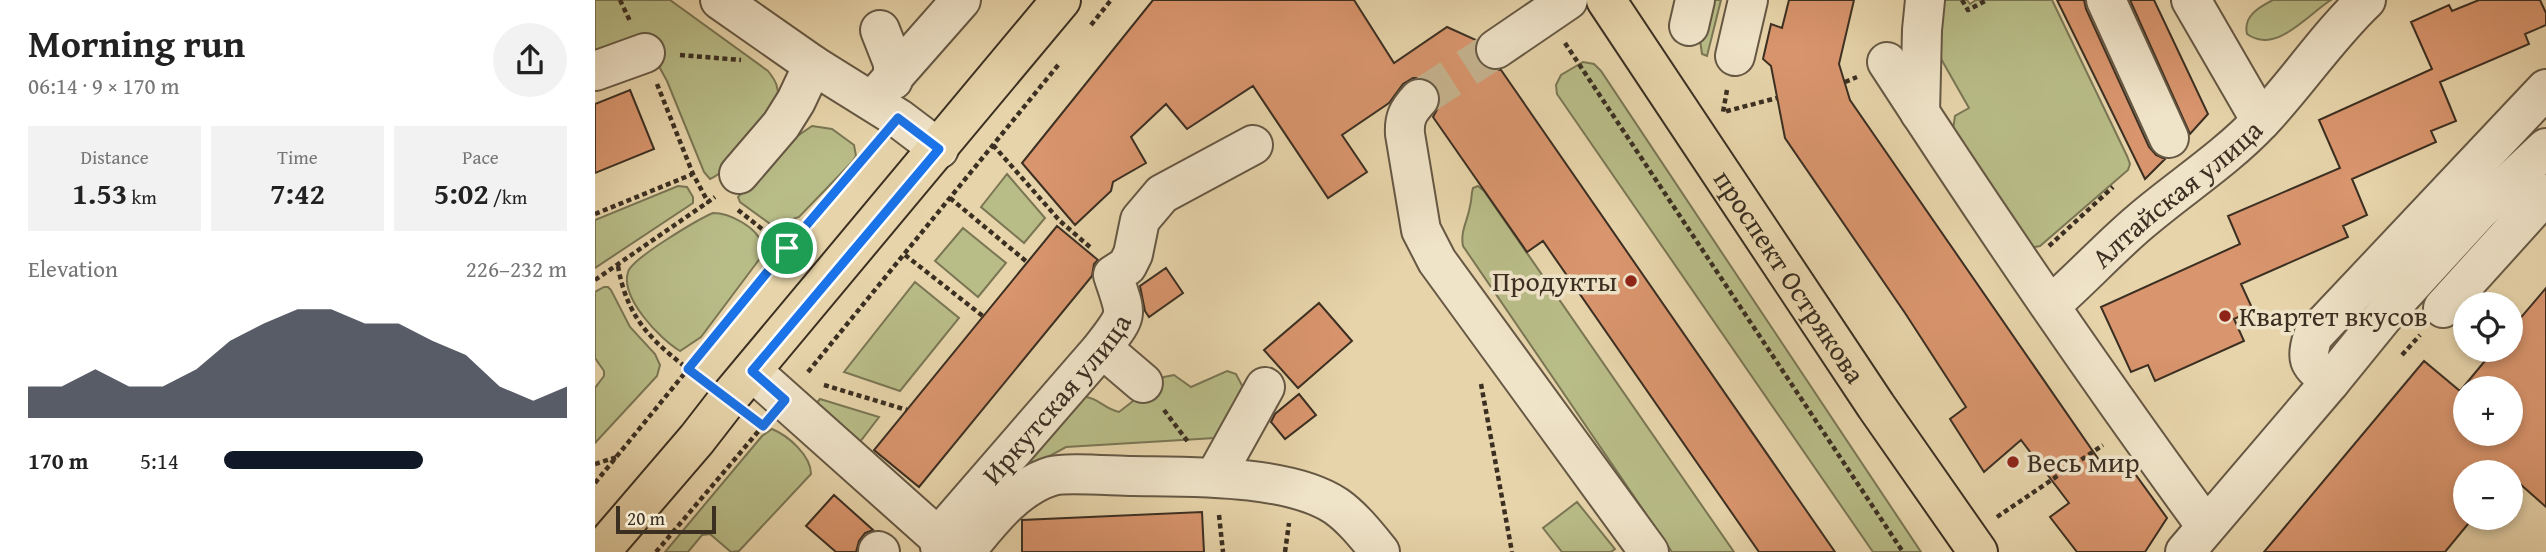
<!DOCTYPE html>
<meta charset="utf-8">
<style>
body{margin:0;font-family:"Gentium Book Plus",serif;background:#f2f2f2;color:#222;height:100vh;display:flex;flex-direction:column;font-size:26px;white-space:nowrap}
*{box-sizing:border-box;margin:0}
p{font-size:23px;color:#767676}
.icon{flex:none;width:38px;height:38px;fill:none;stroke:currentColor;stroke-width:2;stroke-linecap:round;stroke-linejoin:round}
.map{position:relative;flex:1;overflow:hidden}
.details{display:flex;flex-direction:column;background:#fff;width:595px}
.details>*{flex:none}
.buttons{position:absolute;left:1858px;top:292px;display:grid;gap:14px}
.buttons a{display:grid;place-items:center;width:70px;height:70px;border-radius:50%;background:#fff;box-shadow:0 4px 10px #0003;font-size:35px}
.scale{position:absolute;left:21px;bottom:18px;width:100px;box-sizing:border-box;padding-left:7px;border:4px solid #3b2f22;border-top:0;font-size:19px;line-height:24px;white-space:nowrap;color:#3b2f22;-webkit-text-stroke:5px #efe3c8;paint-order:stroke}
.pin{position:absolute;display:grid;place-items:center;width:60px;height:60px;color:#fff;margin:-30px;border:4px solid #fff;border-radius:50%;box-shadow:0 2px 7px #0007}
.round{display:grid;place-items:center;flex:none;width:74px;height:74px;border-radius:37px;background:#f2f2f2}
.head{display:flex;align-items:center;justify-content:space-between;height:119px;padding:0 28px}
h1{font-size:38px;font-weight:700;line-height:52px}
.figures{display:grid;grid-template-columns:repeat(3,1fr);gap:10px;height:119px;padding:7px 28px}
.figures div{display:grid;align-content:center;border-radius:0px;background:#f2f2f2;text-align:center}
.figures b{font-size:30px;font-weight:700}
.figures small{font-size:19px;font-weight:400}
.figures p{font-size:19px}
.chart{height:196px;padding:14px 28px}
.chart p{display:flex;justify-content:space-between}
.chart svg{width:100%;height:126px;margin-top:7px;fill:#111827;opacity:.7}
ul{padding:0 28px;list-style:none;font-size:23px}
li{display:grid;grid-template-columns:112px 84px 1fr;align-items:center;height:52px}
li i{height:18px;border-radius:9px;background:#111827}
main{display:flex;flex:1;min-height:0}
.map>svg:first-child{display:block}
</style>
<main>
<section class="details">
<div class="head"><div><h1>Morning run</h1><p>06:14 · 9 × 170 m</p></div><a class="round"><svg class="icon" aria-label="share" viewBox="0 0 24 24"><path d="M12 15V3M7 8l5-5 5 5M5 13v7h14v-7"/></svg></a></div>
<div class="figures">
<div><p>Distance</p><b>1.53<small> km</small></b></div>
<div><p>Time</p><b>7:42</b></div>
<div><p>Pace</p><b>5:02<small> /km</small></b></div>
</div>
<div class="chart"><p><span>Elevation</span>226–232 m</p>
<svg viewBox="0 0 160 44" preserveAspectRatio="none"><path d="M0 44V33L10 33L20 27L30 33L40 33L50 27L60 17L70 11L80 6L90 6L100 11L110 11L120 17L130 22L140 33L150 38L160 33V44z"/></svg>
</div>
<ul>
<li><b>170 m</b>5:14<i style="width:58%"></i></li>
</ul>
</section>
<div class="map">
<svg width="1951" height="552" viewBox="0 0 1951 552">
<rect width="100%" height="100%" fill="#e7d4aa"/>
<filter id="stains"><feTurbulence type="fractalNoise" baseFrequency=".00286" numOctaves="4"/><feColorMatrix values="0 0 0 0 .2 0 0 0 0 .09 0 0 0 0 .02 0 0 0 .5 -.17"/></filter>
<radialGradient id="worn" r=".72"><stop offset=".6" stop-color="#630" stop-opacity="0"/><stop offset="1" stop-color="#630" stop-opacity=".3"/></radialGradient>
<path fill="#b8bc87" stroke="#7a7654" stroke-width="2" d="M 0,0 L 75,0 L 173,71 C 181,81 184,87 183,101 C 168,120 136,171 115,179 L 109,172 L 72,81 L 55,50 L 0,64 Z
M 1114,0 L 1126,0 L 1112,56 L 1107,54 L 1105,40 Z
M 1340,0 L 1372,0 L 1375,4 L 1381,0 L 1457,0 L 1532,156 L 1535,164 L 1533,170 L 1445,246 L 1435,248 L 1357,136 L 1360,116 L 1374,108 L 1341,50 Z
M 1678,0 L 1736,0 C 1712,15 1681,55 1652,34 C 1648,16 1664,7 1678,0 Z
M 988,62 L 999,64 L 1006,71 L 1326,552 L 1278,552 L 962,94 L 961,85 L 966,75 Z
M 217,126 L 237,129 L 259,145 L 261,156 L 257,162 L 204,217 L 178,226 L 145,202 L 143,197 L 201,137 Z
M 412,174 L 450,218 L 429,243 L 386,207 Z
M 83,186 L 92,187 L 98,197 L 98,203 L 0,268 L 0,220 Z
M 883,186 L 889,191 L 1139,552 L 1077,552 L 868,246 C 865,231 873,220 875,206 C 877,199 876,194 878,188 Z
M 118,213 C 134,213 163,227 167,245 C 167,247 166,254 166,257 L 106,337 L 85,351 C 65,339 25,298 33,272 C 37,258 104,219 118,213 Z
M 368,228 L 411,263 L 383,297 L 340,261 Z
M 320,282 L 364,318 L 305,391 L 249,372 Z
M 9,287 L 13,287 L 16,290 L 35,327 L 60,354 L 65,365 L 62,376 L 0,443 L 0,388 L 9,376 L 9,371 L 0,358 L 0,292 Z
M 632,371 L 641,374 L 653,397 L 620,438 L 471,447 L 438,465 L 391,498 L 486,396 C 505,398 507,408 524,412 L 569,377 L 579,375 L 596,387 Z
M 225,399 L 284,417 L 261,447 L 215,411 Z
M 177,429 C 194,436 216,456 216,474 L 144,551 L 136,552 L 115,534 L 107,535 L 93,552 L 70,552 L 167,436 Z
M 982,502 L 1020,549 L 1016,552 L 967,552 L 948,528 Z"/>
<path fill="#d9956d" stroke="#3b2f22" stroke-width="2" fill-rule="evenodd" d="M 558,0 L 759,0 L 799,63 L 852,27 L 881,40 L 879,51 L 883,62 L 892,69 L 906,70 L 1240,552 L 1164,552 L 948,241 L 932,252 L 838,117 L 845,104 L 845,93 L 839,83 L 829,78 L 818,78 L 808,84 L 794,103 L 747,135 L 772,172 L 733,198 L 658,86 L 592,129 L 571,104 L 536,137 L 551,163 L 518,182 L 516,191 L 480,225 L 427,163 Z
M 1194,0 L 1259,0 L 1244,64 L 1255,100 L 1513,473 L 1530,460 L 1572,518 L 1550,552 L 1482,552 L 1455,517 L 1474,503 L 1426,440 L 1389,472 L 1355,419 L 1371,407 L 1310,313 L 1190,138 L 1176,66 L 1168,59 L 1176,24 L 1187,28 Z
M 1462,0 L 1489,0 L 1491,9 L 1554,147 L 1561,155 L 1570,159 L 1550,179 Z
M 1535,0 L 1559,0 L 1613,114 L 1595,134 Z
M 1884,0 L 1945,0 L 1951,13 L 1951,25 L 1930,34 L 1934,44 L 1845,82 L 1861,121 L 1836,131 L 1841,142 L 1757,179 L 1772,215 L 1748,226 L 1753,237 L 1646,284 L 1658,310 L 1639,319 L 1649,341 L 1560,381 L 1553,365 L 1536,372 L 1506,307 L 1645,244 L 1633,216 L 1745,168 L 1724,120 L 1837,69 L 1816,22 L 1854,5 L 1857,11 Z
M 35,90 L 59,149 L 0,173 L 0,104 Z
M 462,226 L 503,260 L 499,264 L 497,276 L 324,487 L 279,450 Z
M 571,268 L 588,293 L 554,317 L 550,311 L 545,286 Z
M 1951,288 L 1951,507 L 1916,476 L 1916,472 L 1871,472 L 1871,518 L 1878,518 L 1850,552 L 1669,552 L 1829,361 L 1865,391 L 1899,350 L 1916,350 L 1916,329 ZM 1871,388 L 1916,388 L 1916,434 L 1871,434 Z
M 724,303 L 757,341 L 703,388 L 669,350 Z
M 704,394 L 721,415 L 690,439 L 676,422 L 680,414 Z
M 239,495 L 278,530 L 270,533 L 264,541 L 261,552 L 241,552 L 211,526 Z
M 607,512 L 609,552 L 427,552 L 427,520 Z"/>
<g fill="none" stroke-linecap="round" stroke-linejoin="round">
<path stroke="#c5b38f" stroke-width="38" stroke-dasharray="38 19" stroke-linecap="butt" d="M 824,99 L 901,49"/>
<defs>
<g id="minor">
<path d="M 125,0 L 218,65 L 303,118 L 344,149"/>
<path d="M 1511,0 L 1574,138"/>
<path d="M 1596,0 L 1666,121"/>
<path d="M 1094,26 L 1100,0"/>
<path d="M 285,30 L 298,63 L 298,80"/>
<path d="M 901,49 L 973,0"/>
<path d="M 1140,56 L 1153,0"/>
<path d="M 1292,62 C 1394,219 1500,375 1611,526"/>
<path d="M 0,71 L 50,53"/>
<path d="M 824,99 C 813,111 809,118 810,134 L 826,230 L 842,261 L 1054,552"/>
<path d="M 277,101 L 366,0"/>
<path d="M 1325,113 L 1327,30 L 1330,0"/>
<path d="M 144,174 L 186,125 L 201,101 L 218,65"/>
<path id="s1" d="M 1456,305 C 1487,278 1515,247 1546,221 C 1586,187 1630,159 1666,121 C 1703,82 1732,37 1771,0"/>
<path d="M 1848,308 L 1951,194"/>
<path d="M 507,348 L 548,383"/>
<path d="M 157,371 L 343,537 L 346,552"/>
<path d="M 1735,382 C 1716,364 1709,363 1718,336 L 1951,89"/>
<path d="M 620,477 L 670,387"/>
<path id="s2" d="M 343,537 L 507,348 C 534,312 532,318 518,275 L 532,266 L 538,254 L 545,220 L 567,194 L 658,145"/>
<path d="M 283,551 L 285,552"/>
<path d="M 370,552 C 393,524 420,487 457,476 C 471,472 520,476 537,476 C 593,477 693,474 741,506 C 758,518 772,536 785,552"/>
<path d="M 1590,552 L 1735,382 L 1796,307 L 1883,212 L 1951,148"/>
</g>
<g id="major">
<path id="s3" d="M 1011,0 L 1281,406 L 1383,552"/>
<path d="M 5,552 L 102,439 L 133,399 L 466,0"/>
</g>
</defs>
<use href="#minor" stroke="#665844" stroke-width="42"/>
<use href="#major" stroke="#3b2f22" stroke-width="42"/>
<path stroke="#3b2f22" stroke-width="4.5" stroke-dasharray="5 3.5" stroke-linecap="butt" d="M 25,0 L 35,21
M 1367,0 L 1373,10 L 1392,0
M 496,25 L 516,0
M 970,43 L 1308,552
M 85,55 L 146,60
M 1250,82 L 1262,77
M 62,84 L 98,174 L 113,202 L 120,197
M 1132,90 L 1128,112 L 1182,98
M 398,145 L 465,221 L 496,248
M 355,198 L 432,262
M 143,210 L 191,248
M 0,214 L 98,174
M 1454,246 L 1518,187
M 310,255 L 389,317
M 23,266 C 33,324 62,345 106,379
M 0,280 L 113,202
M 1807,355 L 1825,335
M 213,372 L 464,64
M 886,384 L 917,552
M 229,385 L 312,410
M 569,410 L 593,442
M 0,464 L 22,457
M 0,483 L 192,248 L 280,144
M 624,515 L 628,552
M 1402,517 L 1508,445
M 61,552 L 167,427
M 690,552 L 694,523"/>
<use href="#minor" stroke="#efe3c8" stroke-width="38"/>
<use href="#major" stroke="#e7d4aa" stroke-width="38"/>
</g>
<g fill="none" stroke-linecap="round" stroke-linejoin="round">
<defs>
<path id="route" d="M 303,118 L 344,149 L 157,371 L 190,400 L 168,426 L 93,369 L 192,248 Z"/>
</defs>
<use href="#route" stroke="#fff" stroke-width="14"/>
<use href="#route" stroke="#1a73e8" stroke-width="9"/>
</g>
<g fill="#8f2418" stroke="#efe3c8" stroke-width="2.5">
<circle cx="1036" cy="281" r="7"/>
<circle cx="1630" cy="316" r="7"/>
<circle cx="1418" cy="462" r="7"/>
</g>
<g text-anchor="middle" stroke-width="7" stroke-linejoin="round" paint-order="stroke">
<g font-size="28" fill="#3b2f22" stroke="#efe3c8">
<text dy="10" stroke="none"><textPath href="#s1" startOffset="168">Алтайская улица</textPath></text>
<text dy="10" stroke="none"><textPath href="#s3" startOffset="332">проспект Острякова</textPath></text>
<text dy="10" stroke="none"><textPath href="#s2" startOffset="182">Иркутская улица</textPath></text>
</g>
<g font-size="28" fill="#3b2f22" stroke="#efe3c8" text-anchor="start">
<text x="1022" y="291" text-anchor="end">Продукты</text>
<text x="1644" y="326">Квартет вкусов</text>
<text x="1432" y="472">Весь мир</text>
</g>
</g>
<rect width="100%" height="100%" filter="url(#stains)"/>
<rect width="100%" height="100%" fill="url(#worn)"/>
</svg>
<div class="buttons">
<a><svg class="icon" aria-label="locate" viewBox="0 0 24 24"><circle cx="12" cy="12" r="6"/><path d="M12 2v4M12 18v4M2 12h4M18 12h4"/></svg></a>
<a>+</a>
<a>−</a>
</div>
<div class="scale">20 m</div>
<div class="pin" style="left:192px;top:248px;background:#1e9e55"><svg class="icon" aria-label="arrive" viewBox="0 0 24 24"><path d="M6 21V4h12l-3 4 3 4H6"/></svg></div>
</div>
</main>
